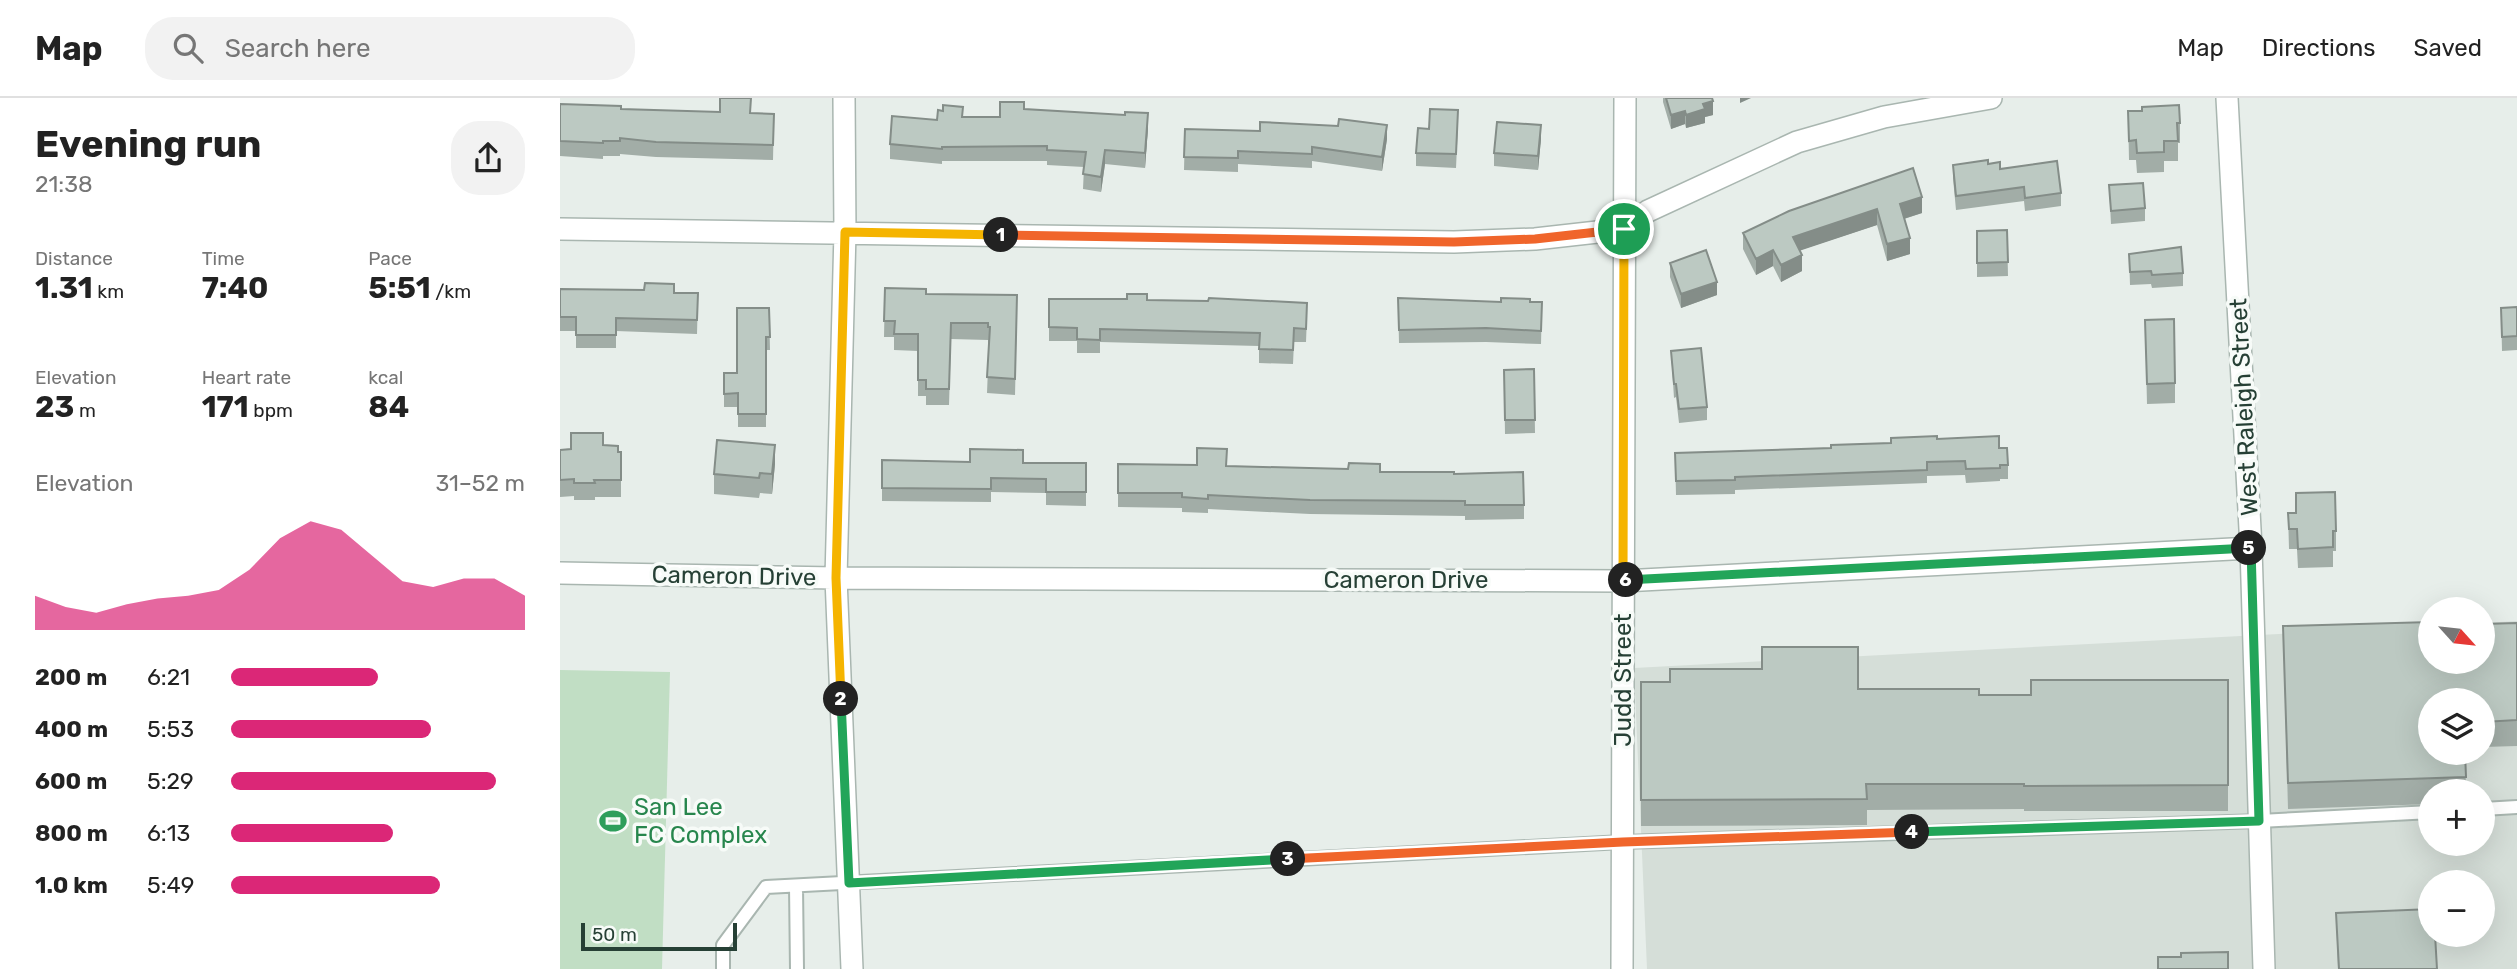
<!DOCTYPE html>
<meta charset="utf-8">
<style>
body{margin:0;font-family:Rubik,sans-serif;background:#f2f2f2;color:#222;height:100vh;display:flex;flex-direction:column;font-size:26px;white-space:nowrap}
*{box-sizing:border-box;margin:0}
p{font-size:23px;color:#767676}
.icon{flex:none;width:38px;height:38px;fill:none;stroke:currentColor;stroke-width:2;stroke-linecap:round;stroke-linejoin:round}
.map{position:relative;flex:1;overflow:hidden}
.drawer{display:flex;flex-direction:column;background:#fff;width:560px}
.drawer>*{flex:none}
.needle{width:46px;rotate:117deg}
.buttons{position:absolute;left:1858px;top:499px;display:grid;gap:14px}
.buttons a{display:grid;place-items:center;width:77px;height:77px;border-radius:50%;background:#fff;box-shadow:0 7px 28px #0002;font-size:35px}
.scale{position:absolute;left:21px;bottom:18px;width:156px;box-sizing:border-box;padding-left:7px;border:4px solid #264035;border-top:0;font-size:19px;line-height:24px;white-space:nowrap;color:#264035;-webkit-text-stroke:5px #f7fbf8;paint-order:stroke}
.pin{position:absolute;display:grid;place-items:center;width:60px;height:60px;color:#fff;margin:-30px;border:4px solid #fff;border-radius:50%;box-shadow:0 2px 7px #0007}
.km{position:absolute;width:35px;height:35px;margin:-18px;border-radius:50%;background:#222;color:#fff;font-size:19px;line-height:35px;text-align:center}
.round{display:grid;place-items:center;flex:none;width:74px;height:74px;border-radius:28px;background:#f2f2f2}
.summary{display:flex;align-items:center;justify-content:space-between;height:119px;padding:0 35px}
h1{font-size:38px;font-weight:700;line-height:52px}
.stats{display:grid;grid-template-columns:repeat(3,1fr);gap:10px;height:119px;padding:7px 35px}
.stats div{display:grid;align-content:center}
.stats b{font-size:30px;font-weight:700}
.stats small{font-size:19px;font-weight:400}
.stats p{font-size:19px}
.chart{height:196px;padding:14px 35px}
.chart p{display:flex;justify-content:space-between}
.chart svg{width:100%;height:126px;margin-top:7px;fill:#db2777;opacity:.7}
ul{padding:0 35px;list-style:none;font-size:23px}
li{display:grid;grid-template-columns:112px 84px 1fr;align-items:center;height:52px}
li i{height:18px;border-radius:9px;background:#db2777}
header{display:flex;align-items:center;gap:42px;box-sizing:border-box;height:98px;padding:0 35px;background:#fff;border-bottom:2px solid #e0e0e0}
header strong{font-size:33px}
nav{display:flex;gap:38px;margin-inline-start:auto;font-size:24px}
.search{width:490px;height:63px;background:#f2f2f2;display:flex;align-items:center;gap:18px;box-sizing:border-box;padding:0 24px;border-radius:28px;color:#767676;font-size:26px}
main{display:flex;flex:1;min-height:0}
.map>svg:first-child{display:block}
</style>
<header>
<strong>Map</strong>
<div class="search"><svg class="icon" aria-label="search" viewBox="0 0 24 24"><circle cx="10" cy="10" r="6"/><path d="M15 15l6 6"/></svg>Search here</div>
<nav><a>Map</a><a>Directions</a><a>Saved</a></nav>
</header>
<main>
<section class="drawer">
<div class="summary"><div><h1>Evening run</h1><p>21:38</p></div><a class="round"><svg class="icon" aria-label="share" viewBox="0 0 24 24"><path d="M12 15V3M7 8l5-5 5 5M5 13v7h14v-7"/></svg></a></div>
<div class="stats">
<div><p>Distance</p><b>1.31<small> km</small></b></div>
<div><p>Time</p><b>7:40</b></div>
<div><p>Pace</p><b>5:51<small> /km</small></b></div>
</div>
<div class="stats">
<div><p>Elevation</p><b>23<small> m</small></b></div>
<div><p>Heart rate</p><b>171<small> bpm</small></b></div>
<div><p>kcal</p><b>84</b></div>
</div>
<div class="chart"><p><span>Elevation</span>31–52 m</p>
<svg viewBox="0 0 160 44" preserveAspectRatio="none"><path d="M0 44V32L10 36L20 38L30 35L40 33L50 32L60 30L70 23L80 12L90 6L100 9L110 18L120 27L130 29L140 26L150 26L160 32V44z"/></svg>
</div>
<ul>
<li><b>200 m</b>6:21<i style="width:50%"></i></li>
<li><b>400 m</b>5:53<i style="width:68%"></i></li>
<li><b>600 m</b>5:29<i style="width:90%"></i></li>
<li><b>800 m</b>6:13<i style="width:55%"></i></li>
<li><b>1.0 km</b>5:49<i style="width:71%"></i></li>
</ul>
</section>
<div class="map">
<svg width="1957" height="871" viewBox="0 0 1957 871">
<rect width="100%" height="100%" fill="#e7eeea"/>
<path fill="#d5ded8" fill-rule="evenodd" d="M 1957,523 L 1957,871 L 1087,871 L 1074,570 L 1871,528 L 1871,564 L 1923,564 L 1923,525 ZM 1871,602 L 1923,602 L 1923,654 L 1871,654 ZM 1871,693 L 1923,693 L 1923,746 L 1871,746 ZM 1871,784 L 1923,784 L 1923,836 L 1871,836 Z"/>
<path fill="#c1dec4" d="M 0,572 L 110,574 L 102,871 L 0,871 Z"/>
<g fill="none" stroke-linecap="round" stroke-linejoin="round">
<defs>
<path id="lane" d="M 1923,711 L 1957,709
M 236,788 L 237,871
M 163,871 L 163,847 L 206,789 L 1063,744 L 1700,723 L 1871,714"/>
<path id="street" d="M 284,0 L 285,134 L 276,480 L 292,871
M 1667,0 L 1691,450 L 1704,871
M 0,131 L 894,144 L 975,141 L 1064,131 L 1088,113 L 1237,44 L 1324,19 L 1431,0
M 0,475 L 276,480 L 1063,483 L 1691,450
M 1062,871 L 1065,0"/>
</defs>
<use href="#lane" stroke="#a9b6b0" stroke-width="16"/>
<use href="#street" stroke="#a9b6b0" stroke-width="24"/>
<use href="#lane" stroke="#fff" stroke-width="12"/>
<use href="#street" stroke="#fff" stroke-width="21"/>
</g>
<path fill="#a2ada7" d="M 1103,0 L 1152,0 L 1153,17 L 1145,19 L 1145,25 L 1126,30 L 1125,26 L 1111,31 L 1103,4 Z
M 0,6 L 61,11 L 214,16 L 213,62 L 96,59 L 60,56 L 60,58 L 43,58 L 43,61 L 0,58 Z
M 464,11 L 588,30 L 585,70 L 545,66 L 541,94 L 523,91 L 524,69 L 487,67 L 487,63 L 382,63 L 382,66 L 330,61 L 330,46 L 403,19 L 440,19 Z
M 1568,13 L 1620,25 L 1620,45 L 1618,45 L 1618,63 L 1604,63 L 1604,74 L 1577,75 L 1576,62 L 1569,62 Z
M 898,26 L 896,70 L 856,68 L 856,55 L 869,31 Z
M 625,31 L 827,41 L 822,73 L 752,63 L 752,70 L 678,66 L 678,74 L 624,72 Z
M 981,41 L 978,72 L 934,68 L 934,55 Z
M 1428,66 L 1501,95 L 1501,108 L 1465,113 L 1464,103 L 1396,112 L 1393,80 L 1393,67 Z
M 1353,70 L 1362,115 L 1344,121 L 1350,156 L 1327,163 L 1317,127 L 1240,152 L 1242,173 L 1221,184 L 1213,168 L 1196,177 L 1183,151 L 1183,135 Z
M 1549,87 L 1585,110 L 1585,123 L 1551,126 Z
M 1447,132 L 1448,178 L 1417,179 L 1417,133 Z
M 1569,156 L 1623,175 L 1623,188 L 1592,190 L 1591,186 L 1570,187 Z
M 1110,165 L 1157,197 L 1121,210 L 1110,179 Z
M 325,190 L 366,196 L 457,213 L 455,297 L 427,295 L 429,245 L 428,245 L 428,242 L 391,241 L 389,307 L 366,307 L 366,298 L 358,298 L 358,253 L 334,252 L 334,239 L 324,239 Z
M 0,191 L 138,195 L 137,236 L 56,233 L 56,250 L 16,250 L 16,233 L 0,233 Z
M 838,200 L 941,204 L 982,204 L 981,246 L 926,244 L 839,245 Z
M 489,201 L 587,202 L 747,218 L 746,244 L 734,244 L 733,266 L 699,265 L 699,248 L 540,244 L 540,255 L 517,255 L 517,243 L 489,243 Z
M 1957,209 L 1957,252 L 1942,253 L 1941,210 Z
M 209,210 L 210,252 L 206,252 L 206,329 L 178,329 L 178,309 L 164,309 L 164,275 L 177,275 Z
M 1585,222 L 1615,285 L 1615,305 L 1587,306 Z
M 1111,253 L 1147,309 L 1147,322 L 1119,325 L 1116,299 L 1114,300 Z
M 974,271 L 975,335 L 945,336 L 944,272 Z
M 1377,341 L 1439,350 L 1448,367 L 1448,381 L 1440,381 L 1440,383 L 1406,385 L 1405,377 L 1367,378 L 1367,385 L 1175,392 L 1175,396 L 1116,397 L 1115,355 L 1271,350 Z
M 43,347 L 61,354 L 61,399 L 35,399 L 35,402 L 14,402 L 14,398 L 0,399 L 0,352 Z
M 322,362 L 410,364 L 526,365 L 526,408 L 486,407 L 486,395 L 431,394 L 431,404 L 322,403 Z
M 215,366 L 212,396 L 200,395 L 199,400 L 154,396 L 154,376 Z
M 558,366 L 667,368 L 894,376 L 964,407 L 964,421 L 905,422 L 905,418 L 750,416 L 648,411 L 648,415 L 622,414 L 622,410 L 558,409 Z
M 1728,415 L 1776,433 L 1776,453 L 1773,453 L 1773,469 L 1738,470 L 1737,451 L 1729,451 Z
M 1957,525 L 1957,648 L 1923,649 L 1923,602 L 1871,602 L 1905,654 L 1906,693 L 1871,693 L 1871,706 L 1728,711 L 1723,528 L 1871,564 Z
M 1668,582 L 1668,713 L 1464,713 L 1464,711 L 1307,712 L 1307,727 L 1081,728 L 1081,584 L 1298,591 L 1419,597 L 1471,597 Z
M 1776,815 L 1877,871 L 1778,871 Z"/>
<path fill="#848d88" d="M 1180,0 L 1191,0 L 1180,5 Z
M 1153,3 L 1153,17 L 1145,19 L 1145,25 L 1126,30 L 1126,17 L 1143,6 Z
M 1125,13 L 1125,26 L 1111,31 L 1111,17 Z
M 588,15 L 588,30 L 585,70 L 585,55 Z
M 827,27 L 827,41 L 822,73 L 822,59 Z
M 981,27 L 981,41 L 978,72 L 978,58 Z
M 545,52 L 545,66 L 541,94 L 541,79 Z
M 1362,99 L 1362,115 L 1340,122 L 1340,106 Z
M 1317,111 L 1317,127 L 1233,155 L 1233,139 Z
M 1350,140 L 1350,156 L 1327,163 L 1327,146 Z
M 1213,152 L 1213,168 L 1196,177 L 1196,161 Z
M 1242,157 L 1242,173 L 1221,184 L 1221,167 Z
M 1157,184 L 1157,197 L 1121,210 L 1121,196 Z
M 215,347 L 215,366 L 212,396 L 212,376 Z"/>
<path fill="#bcc9c2" stroke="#848d88" stroke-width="2" d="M 160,0 L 191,0 L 190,15 L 214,16 L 213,47 L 96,44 L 60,40 L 60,43 L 43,43 L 43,45 L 0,43 L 0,6 L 61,8 L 61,11 L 160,14 Z
M 1106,0 L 1152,0 L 1153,3 L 1143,6 L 1145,11 L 1126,17 L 1125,13 L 1111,17 Z
M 440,4 L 464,4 L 464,11 L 565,17 L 565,14 L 588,15 L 585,55 L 545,52 L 541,79 L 523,76 L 526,54 L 487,52 L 487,48 L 382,49 L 382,51 L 330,46 L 332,18 L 377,22 L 378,12 L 383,13 L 383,7 L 403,9 L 402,19 L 440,19 Z
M 1619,7 L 1620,25 L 1617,25 L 1618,43 L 1604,43 L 1604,54 L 1577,55 L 1576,42 L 1569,43 L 1568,13 L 1582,13 L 1582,9 Z
M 870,11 L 898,12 L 896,56 L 856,55 L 858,30 L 869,31 Z
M 779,21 L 827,27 L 822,59 L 752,49 L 752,56 L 678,53 L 678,60 L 624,59 L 625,31 L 700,33 L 700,24 L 778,28 Z
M 937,24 L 981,27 L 978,58 L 934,55 Z
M 1428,62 L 1428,66 L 1440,64 L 1440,71 L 1497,63 L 1501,95 L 1465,100 L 1464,89 L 1396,98 L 1393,67 Z
M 1353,70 L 1362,99 L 1340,106 L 1350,140 L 1327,146 L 1317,111 L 1233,139 L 1242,157 L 1221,167 L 1213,152 L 1196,161 L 1183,135 L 1229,113 Z
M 1583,85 L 1585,110 L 1551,113 L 1549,87 Z
M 1447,132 L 1448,164 L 1417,165 L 1417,133 Z
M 1621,149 L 1623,175 L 1592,177 L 1591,173 L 1570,174 L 1569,156 Z
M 1146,152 L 1157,184 L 1121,196 L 1110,165 Z
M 85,185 L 114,186 L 114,195 L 138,195 L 137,222 L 56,220 L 56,237 L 16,237 L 16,219 L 0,219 L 0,191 L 84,192 Z
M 325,190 L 366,191 L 366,196 L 457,197 L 455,281 L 427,279 L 430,229 L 428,229 L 428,225 L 391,225 L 389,291 L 366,291 L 366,282 L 358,282 L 358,236 L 334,236 L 335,223 L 324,223 Z
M 567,196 L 587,196 L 587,202 L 648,203 L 649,200 L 747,205 L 746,231 L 734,230 L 733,252 L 699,251 L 700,235 L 540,231 L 540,242 L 517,241 L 517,230 L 489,229 L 489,201 L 567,201 Z
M 838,200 L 941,204 L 941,200 L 970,201 L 970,204 L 982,204 L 981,233 L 926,230 L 839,232 Z
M 1957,209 L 1957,238 L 1942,239 L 1941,210 Z
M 177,210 L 209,210 L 210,239 L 206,239 L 206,316 L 178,316 L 178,295 L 164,296 L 164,275 L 177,275 Z
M 1614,221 L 1615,285 L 1587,286 L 1585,222 Z
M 1141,250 L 1147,309 L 1119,311 L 1116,286 L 1114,286 L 1111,253 Z
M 974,271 L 975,322 L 945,322 L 944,272 Z
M 11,335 L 43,335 L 43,347 L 58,348 L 58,354 L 61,354 L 61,382 L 34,382 L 35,385 L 14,385 L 14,381 L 0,382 L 0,352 L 11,351 Z
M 1377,338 L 1377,341 L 1439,338 L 1439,350 L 1447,350 L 1448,367 L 1440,367 L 1440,370 L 1406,371 L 1405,363 L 1367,364 L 1367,372 L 1175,379 L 1175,382 L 1116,383 L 1115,355 L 1271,350 L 1271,347 L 1331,345 L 1331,340 Z
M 157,342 L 215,347 L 212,376 L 200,375 L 199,380 L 154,376 Z
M 637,350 L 667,351 L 666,368 L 788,371 L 789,365 L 820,366 L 820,374 L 894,374 L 894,376 L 963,374 L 964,407 L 905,407 L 905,403 L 750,402 L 648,397 L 648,401 L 622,399 L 622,395 L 558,395 L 558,366 L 637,367 Z
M 410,351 L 463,352 L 463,365 L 526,365 L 526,394 L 486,394 L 486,381 L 431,380 L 431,391 L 322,390 L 322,362 L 410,364 Z
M 1775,394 L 1776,433 L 1773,433 L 1773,449 L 1738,451 L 1737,431 L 1729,431 L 1728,415 L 1736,415 L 1736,395 Z
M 1871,524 L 1871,564 L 1923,564 L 1923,526 L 1957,525 L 1957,622 L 1923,624 L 1923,602 L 1871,602 L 1871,654 L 1905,654 L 1906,679 L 1728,685 L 1723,528 Z
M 1202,549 L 1298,549 L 1298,591 L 1419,591 L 1419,597 L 1471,597 L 1471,582 L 1668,582 L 1668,687 L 1464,688 L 1464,686 L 1306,686 L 1307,701 L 1081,702 L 1081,584 L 1110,584 L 1110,571 L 1202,571 Z
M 1871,811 L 1871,836 L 1875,836 L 1877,871 L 1779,871 L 1776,815 Z
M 1668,854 L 1668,871 L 1598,871 L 1598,859 L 1621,859 L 1621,855 Z"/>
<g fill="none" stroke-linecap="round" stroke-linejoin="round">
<defs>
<path id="split-1" d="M 441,137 L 894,144 L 975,141 L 1064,131"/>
<path id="split-2" d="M 281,601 L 276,480 L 285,134 L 441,137"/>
<path id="split-3" d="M 281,601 L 289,785 L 728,761"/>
<path id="split-4" d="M 728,761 L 1063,744 L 1352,734"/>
<path id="split-5" d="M 1352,734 L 1699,723 L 1691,450 L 1689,450"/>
<path id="split-6" d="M 1066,482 L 1689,450"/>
<path id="split-7" d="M 1064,131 L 1063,482 L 1066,482"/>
</defs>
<use href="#split-1" stroke="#fff" stroke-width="14"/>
<use href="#split-2" stroke="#fff" stroke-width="14"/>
<use href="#split-3" stroke="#fff" stroke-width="14"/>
<use href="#split-4" stroke="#fff" stroke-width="14"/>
<use href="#split-5" stroke="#fff" stroke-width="14"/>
<use href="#split-6" stroke="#fff" stroke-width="14"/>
<use href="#split-7" stroke="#fff" stroke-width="14"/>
<use href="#split-1" stroke="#f0652b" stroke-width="9"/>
<use href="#split-2" stroke="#f5b400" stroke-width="9"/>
<use href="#split-3" stroke="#22a559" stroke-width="9"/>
<use href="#split-4" stroke="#f0652b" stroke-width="9"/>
<use href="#split-5" stroke="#22a559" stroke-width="9"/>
<use href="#split-6" stroke="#22a559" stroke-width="9"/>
<use href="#split-7" stroke="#f5b400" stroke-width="9"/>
</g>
<defs>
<symbol id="stadium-bare" viewBox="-9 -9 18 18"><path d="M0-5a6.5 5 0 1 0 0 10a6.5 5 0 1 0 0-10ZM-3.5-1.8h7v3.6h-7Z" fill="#2e9e5b" stroke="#f7fbf8" stroke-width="2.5" paint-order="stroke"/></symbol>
</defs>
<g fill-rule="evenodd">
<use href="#stadium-bare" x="34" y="704" width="38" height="38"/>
</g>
<g text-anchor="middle" stroke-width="7" stroke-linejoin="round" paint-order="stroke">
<g font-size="24" fill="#264035" stroke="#f7fbf8">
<text transform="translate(1684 309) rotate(-93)" y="8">West Raleigh Street</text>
<text transform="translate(174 478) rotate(1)" y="8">Cameron Drive</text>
<text x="846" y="490">Cameron Drive</text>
<text transform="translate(1063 582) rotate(-90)" y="8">Judd Street</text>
</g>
<g font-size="24" fill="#27864d" stroke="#f7fbf8" text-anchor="start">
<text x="74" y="717">San Lee<tspan x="74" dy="28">FC Complex</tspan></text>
</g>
</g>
</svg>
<div class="buttons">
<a><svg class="needle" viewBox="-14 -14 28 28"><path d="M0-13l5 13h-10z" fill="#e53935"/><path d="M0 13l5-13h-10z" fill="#767676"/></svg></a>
<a><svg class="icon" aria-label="layers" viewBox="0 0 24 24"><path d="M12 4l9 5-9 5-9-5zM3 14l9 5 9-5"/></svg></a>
<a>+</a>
<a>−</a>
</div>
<div class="scale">50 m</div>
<div class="pin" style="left:1064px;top:131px;background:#1e9e55"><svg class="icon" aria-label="arrive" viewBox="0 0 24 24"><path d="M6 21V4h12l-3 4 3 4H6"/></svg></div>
<b class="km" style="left:441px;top:137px">1</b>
<b class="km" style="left:281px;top:601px">2</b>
<b class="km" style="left:728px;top:761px">3</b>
<b class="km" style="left:1352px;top:734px">4</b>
<b class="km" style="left:1689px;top:450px">5</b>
<b class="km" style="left:1066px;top:482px">6</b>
</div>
</main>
